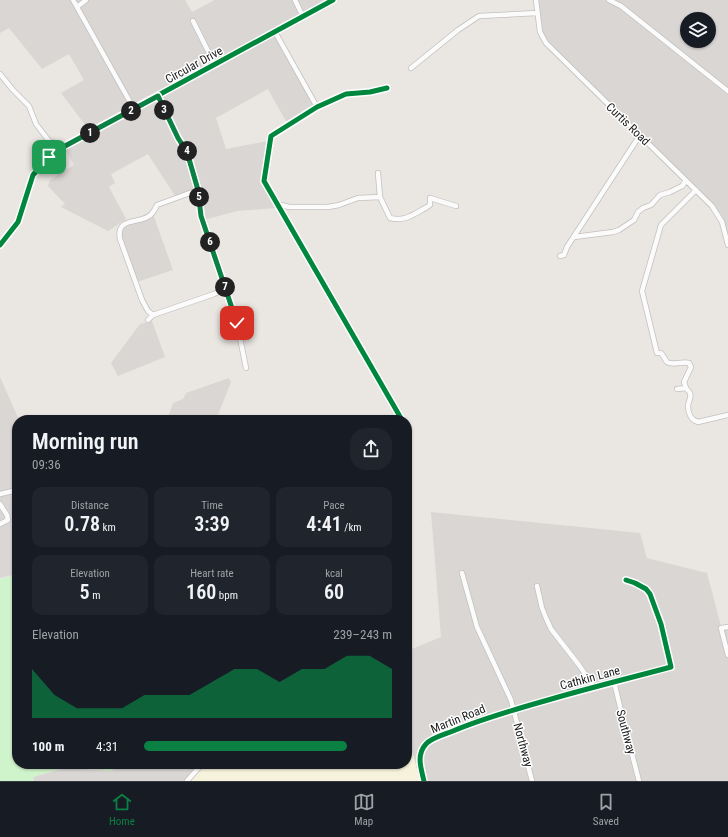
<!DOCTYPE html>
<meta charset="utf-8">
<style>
body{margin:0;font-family:"Roboto Condensed",sans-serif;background:#20242c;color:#f1f3f6;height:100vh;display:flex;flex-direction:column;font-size:15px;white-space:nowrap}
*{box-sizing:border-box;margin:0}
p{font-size:13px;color:#9ea1a6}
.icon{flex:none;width:22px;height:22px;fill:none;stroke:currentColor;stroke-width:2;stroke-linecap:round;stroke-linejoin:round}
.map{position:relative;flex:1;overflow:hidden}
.details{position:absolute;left:12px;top:415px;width:400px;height:354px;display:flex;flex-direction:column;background:#171b24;border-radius:16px;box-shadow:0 1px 3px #0004}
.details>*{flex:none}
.buttons{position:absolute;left:680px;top:12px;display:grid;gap:8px}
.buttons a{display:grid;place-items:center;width:36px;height:36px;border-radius:50%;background:#171b24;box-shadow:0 1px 3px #0004;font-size:20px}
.pin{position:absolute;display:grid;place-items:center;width:34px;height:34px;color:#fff;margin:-17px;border-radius:8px;box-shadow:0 2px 6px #0006}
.km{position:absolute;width:20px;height:20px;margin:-10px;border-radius:50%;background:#222;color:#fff;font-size:11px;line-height:20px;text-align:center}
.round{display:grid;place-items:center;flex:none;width:42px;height:42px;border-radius:16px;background:#20242c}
.headline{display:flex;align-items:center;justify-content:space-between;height:68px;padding:0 20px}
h1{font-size:22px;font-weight:600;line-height:30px}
.stats{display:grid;grid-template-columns:repeat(3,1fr);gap:6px;height:68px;padding:4px 20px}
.stats div{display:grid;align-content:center;border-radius:10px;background:#20242c;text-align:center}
.stats b{font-size:20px;font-weight:600}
.stats small{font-size:11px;font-weight:400}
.stats p{font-size:11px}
.chart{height:112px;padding:8px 20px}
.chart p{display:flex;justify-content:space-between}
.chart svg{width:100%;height:72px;margin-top:4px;fill:#0b8043;opacity:.7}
ul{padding:0 20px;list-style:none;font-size:13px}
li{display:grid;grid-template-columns:64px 48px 1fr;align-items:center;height:30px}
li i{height:10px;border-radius:5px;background:#0b8043}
.menu{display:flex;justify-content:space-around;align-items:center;height:56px;border-top:1px solid #363941;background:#171b24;font-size:11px;color:#9ea1a6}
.menu a{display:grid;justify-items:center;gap:2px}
.menu .current{color:#0b8043}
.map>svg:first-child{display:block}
</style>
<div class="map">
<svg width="728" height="781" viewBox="0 0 728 781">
<rect width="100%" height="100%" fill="#eae6e2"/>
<path fill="#d9d6d4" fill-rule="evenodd" d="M 0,0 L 185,0 L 192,12 L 213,1 L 213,0 L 330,0 L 89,130 L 61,93 L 84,80 L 69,54 L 42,69 L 9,28 L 0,33 Z
M 539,0 L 728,0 L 728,237 L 724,220 L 713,203 L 548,41 L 542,30 ZM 687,19 L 709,19 L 709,41 L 687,41 Z
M 275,36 L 314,106 L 287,123 L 268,89 L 216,118 L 226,149 L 268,141 L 262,182 L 277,208 L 237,211 L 204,220 L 203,216 L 199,187 L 175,196 L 148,154 L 111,174 L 115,183 L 109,187 L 126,219 L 108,231 L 61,207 L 65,204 L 48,186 L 50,180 L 74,165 L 65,149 Z
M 153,214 L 173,270 L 137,282 L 121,238 L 121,229 L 125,225 Z
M 152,321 L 165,357 L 118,376 L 111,363 L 140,324 Z
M 0,377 L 19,420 L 17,420 L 17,574 L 0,578 Z
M 229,378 L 231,382 L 216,420 L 167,420 L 173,403 L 183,399 L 186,393 Z
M 431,512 L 640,533 L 647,558 L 707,573 L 721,626 L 728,624 L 728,781 L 420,781 L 407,732 L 407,651 L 441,637 Z
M 116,764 L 201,764 L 187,781 L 34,781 L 33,777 L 65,768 L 112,771 Z"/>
<path fill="#f6f2db" d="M 407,732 L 420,781 L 188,781 L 202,764 L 407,764 Z"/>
<path fill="#cff3ca" d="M 17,575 L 17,764 L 116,764 L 112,771 L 65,767 L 33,777 L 34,781 L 0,781 L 0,579 Z"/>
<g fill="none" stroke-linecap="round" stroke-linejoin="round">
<defs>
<path id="minor" d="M 73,0 L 134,109
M 295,0 L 303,17
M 536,0 L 540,32 L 546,43 L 712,206 L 722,222 L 728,245
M 609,0 L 621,6 L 728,91
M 77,7 L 86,0
M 193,21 L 215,65
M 275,32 L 317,107
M 411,68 L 458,30 L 479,16 L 537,13
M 0,74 L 13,90 L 29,106 L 36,124 L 49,141 L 60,145 L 63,148
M 387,88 L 370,92 L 346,94 L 317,107 L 271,136 L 264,181 L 402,420
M 158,96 L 178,138 L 187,152 L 198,190 L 201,216 L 237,323 L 246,368
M 378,173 L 380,197
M 277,204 L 289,207 L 328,207 L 339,205 L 358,198 L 380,197 L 390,218 C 405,222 414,214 427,207 L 430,205 L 430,198 L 456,206
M 574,237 L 613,232 L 619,230 L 634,220 L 638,212 L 643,208 L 651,205 L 660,195 L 670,192 L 682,186 L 686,181
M 0,245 L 18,222 L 33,175 L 49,157 L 65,146 L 333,0
M 560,256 L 564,255 L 567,247 L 640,135
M 153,315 L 148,311 L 142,300 L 120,239 C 116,217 138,224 149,216 C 153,214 155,209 157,205 L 198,190
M 148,320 L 153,315 L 214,294 L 222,290 L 225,286
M 686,388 L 684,382 L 691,367 L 689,363 C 682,361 673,366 667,362 C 665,360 664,356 661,353 L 657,353 L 642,291 L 661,225 L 696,190
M 677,389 L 686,388 C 687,390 689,391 690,393 C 692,397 688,402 688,406 C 688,413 691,420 698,422 L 728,415
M 0,494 L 17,490
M 0,504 L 7,515 L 8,520 L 0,524
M 462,573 L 477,627 L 511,700 L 532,781
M 537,586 L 542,608 L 546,618 L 551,629 L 579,665 L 594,687
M 728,627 L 721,628 L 728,655
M 614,682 L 624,723 L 639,781
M 187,781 L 202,764
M 424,781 C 421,768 416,755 426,744 C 431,738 446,734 453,731 C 484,718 516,709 548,700 C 589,688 630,678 671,667 L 661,624 L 650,594 L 646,589 L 635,583 L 626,580"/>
</defs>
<use href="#minor" stroke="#c2c1bf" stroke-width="6"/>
<use href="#minor" stroke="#fcfbfb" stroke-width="4.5"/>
<defs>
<path id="cycleway" d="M 387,88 L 370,92 L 346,94 L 317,107 L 271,136 L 264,181 L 402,420
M 0,245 L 18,222 L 33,175 L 49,157 L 65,146 L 333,0
M 424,781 C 421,768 416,755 426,744 C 431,738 446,734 453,731 C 484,718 516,709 548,700 C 589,688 630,678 671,667 L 661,624 L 650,594 L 646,589 L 635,583 L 626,580"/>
</defs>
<use href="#cycleway" stroke="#fff" stroke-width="8"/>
<use href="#cycleway" stroke="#00873e" stroke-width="5"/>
</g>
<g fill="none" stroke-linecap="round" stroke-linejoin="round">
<defs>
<path id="route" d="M 49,157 L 65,146 L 158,96 L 178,138 L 187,152 L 198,190 L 201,216 L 237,323"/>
</defs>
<use href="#route" stroke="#fff" stroke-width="8"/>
<use href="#route" stroke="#0b8043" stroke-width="5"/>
</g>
<g text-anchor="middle" stroke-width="3" stroke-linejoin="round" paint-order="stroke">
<g font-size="12" fill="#1b1b1b" stroke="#fff">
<text transform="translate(194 65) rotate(-29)" y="4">Circular Drive</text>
<text transform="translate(628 124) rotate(44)" y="4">Curtis Road</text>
<text transform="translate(590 678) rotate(-15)" y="4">Cathkin Lane</text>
<text transform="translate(458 719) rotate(-22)" y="4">Martin Road</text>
<text transform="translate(626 732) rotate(75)" y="4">Southway</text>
<text transform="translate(523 745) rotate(75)" y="4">Northway</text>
</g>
</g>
</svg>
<div class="buttons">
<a><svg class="icon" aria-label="layers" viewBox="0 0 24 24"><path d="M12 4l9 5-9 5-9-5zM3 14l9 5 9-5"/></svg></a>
</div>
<div class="pin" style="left:49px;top:157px;background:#1e9e55"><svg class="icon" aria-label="arrive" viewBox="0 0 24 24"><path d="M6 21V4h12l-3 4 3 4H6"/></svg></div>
<div class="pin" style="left:237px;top:323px;background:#d93025"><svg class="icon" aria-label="check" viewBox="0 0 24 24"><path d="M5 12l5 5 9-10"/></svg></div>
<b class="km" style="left:90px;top:133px">1</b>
<b class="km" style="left:131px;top:111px">2</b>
<b class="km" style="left:164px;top:110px">3</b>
<b class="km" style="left:187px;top:151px">4</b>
<b class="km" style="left:199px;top:197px">5</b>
<b class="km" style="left:210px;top:242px">6</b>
<b class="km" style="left:225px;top:287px">7</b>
<section class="details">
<div class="headline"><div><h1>Morning run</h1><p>09:36</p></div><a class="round"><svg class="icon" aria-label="share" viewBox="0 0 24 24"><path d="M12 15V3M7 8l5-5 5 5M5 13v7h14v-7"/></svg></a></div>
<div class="stats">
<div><p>Distance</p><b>0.78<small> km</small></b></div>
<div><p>Time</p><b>3:39</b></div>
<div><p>Pace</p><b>4:41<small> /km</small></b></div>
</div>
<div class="stats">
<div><p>Elevation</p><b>5<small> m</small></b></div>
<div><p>Heart rate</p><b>160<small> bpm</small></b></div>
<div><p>kcal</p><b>60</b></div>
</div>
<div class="chart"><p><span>Elevation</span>239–243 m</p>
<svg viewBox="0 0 160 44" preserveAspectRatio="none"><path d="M0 44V14L10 30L20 38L30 38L40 38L50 30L60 30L70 30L80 22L90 14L100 14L110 22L120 14L130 14L140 6L150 6L160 14V44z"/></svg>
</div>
<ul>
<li><b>100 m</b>4:31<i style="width:82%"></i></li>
</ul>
</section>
</div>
<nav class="menu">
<a class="current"><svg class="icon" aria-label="home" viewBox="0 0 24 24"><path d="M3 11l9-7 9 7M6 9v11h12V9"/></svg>Home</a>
<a><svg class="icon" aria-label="map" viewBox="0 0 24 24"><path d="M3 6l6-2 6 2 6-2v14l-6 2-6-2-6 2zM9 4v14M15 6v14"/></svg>Map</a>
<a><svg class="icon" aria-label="saved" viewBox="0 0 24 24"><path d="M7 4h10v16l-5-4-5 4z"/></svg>Saved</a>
</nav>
